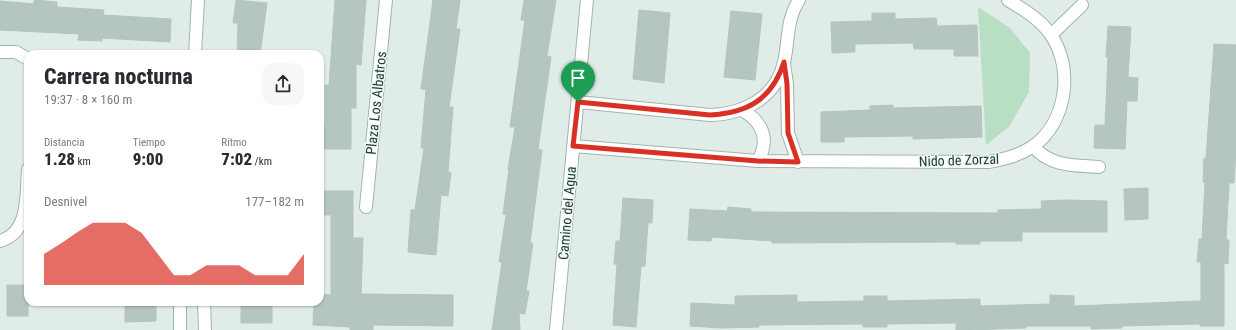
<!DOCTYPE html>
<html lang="es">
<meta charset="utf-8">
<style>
body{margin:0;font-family:"Roboto Condensed",sans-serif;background:#f7f7f7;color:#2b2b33;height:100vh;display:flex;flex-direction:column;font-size:15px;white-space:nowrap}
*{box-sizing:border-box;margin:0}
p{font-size:13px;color:#7c7c81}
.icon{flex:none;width:22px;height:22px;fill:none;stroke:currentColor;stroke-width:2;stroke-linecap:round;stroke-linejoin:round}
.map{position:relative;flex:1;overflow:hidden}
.sheet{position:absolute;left:24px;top:50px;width:300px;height:256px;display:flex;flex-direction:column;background:#fff;border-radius:12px;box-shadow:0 1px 3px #0004}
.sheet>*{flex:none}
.pin{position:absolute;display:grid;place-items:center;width:34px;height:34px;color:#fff;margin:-41px -17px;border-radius:50% 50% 50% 0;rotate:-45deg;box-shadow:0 0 4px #0007}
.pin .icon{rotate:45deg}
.round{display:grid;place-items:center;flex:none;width:42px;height:42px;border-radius:12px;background:#f7f7f7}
.summary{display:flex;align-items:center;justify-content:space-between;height:68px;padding:0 20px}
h1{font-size:22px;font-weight:800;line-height:30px}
.figures{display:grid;grid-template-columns:repeat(3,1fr);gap:6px;height:68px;padding:4px 20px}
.figures div{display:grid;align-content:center}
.figures b{font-size:17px;font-weight:800}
.figures small{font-size:11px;font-weight:400}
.figures p{font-size:11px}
.chart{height:112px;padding:8px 20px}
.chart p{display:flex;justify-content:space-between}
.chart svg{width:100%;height:72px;margin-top:4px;fill:#d93025;opacity:.7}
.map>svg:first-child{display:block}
</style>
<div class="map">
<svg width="1236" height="330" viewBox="0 0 1236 330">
<rect width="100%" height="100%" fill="#e0ece7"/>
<path fill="#b8dec4" d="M 978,7 L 1010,28 L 1030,53 L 1029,92 L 1009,127 L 986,145 Z"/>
<path fill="#b5c6c0" stroke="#b2c5be" d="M 34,0 L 57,2 L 57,7 L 104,10 L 103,15 L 171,19 L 170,42 L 102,38 L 102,41 L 78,40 L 79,34 L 0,30 L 0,1 L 34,4 Z
M 236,0 L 267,3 L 260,54 L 237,54 L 238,23 L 233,23 Z
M 335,0 L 366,0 L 361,65 L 356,64 L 356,108 L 351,108 L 351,149 L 320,149 L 320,126 L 325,126 L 325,85 L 329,85 Z
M 433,0 L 460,0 L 456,29 L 460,29 L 449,107 L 453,107 L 448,172 L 451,173 L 448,196 L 441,195 L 436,255 L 408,252 L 411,210 L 415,210 L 424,148 L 421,148 L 426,89 L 421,89 Z
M 524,0 L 556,0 L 547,56 L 551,57 L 538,149 L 542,150 L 530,243 L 533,243 L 526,291 L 529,291 L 525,314 L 519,313 L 520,330 L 492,330 L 502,262 L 499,262 L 506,215 L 503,214 L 509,169 L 508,169 L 515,127 L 510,127 L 525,20 L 521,20 Z
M 639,10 L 670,13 L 664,83 L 633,79 Z
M 731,11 L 762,14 L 755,80 L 724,77 Z
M 872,13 L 895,13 L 895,19 L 936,18 L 937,26 L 977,25 L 978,56 L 954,56 L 954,49 L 914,49 L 913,43 L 855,44 L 855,52 L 832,53 L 831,22 L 872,21 Z
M 1108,26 L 1131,27 L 1128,77 L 1138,78 L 1137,101 L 1127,101 L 1125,149 L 1094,148 L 1095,125 L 1105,125 L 1108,57 L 1106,57 Z
M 1214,44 L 1236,45 L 1236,150 L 1234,183 L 1229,183 L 1226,240 L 1229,240 L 1228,264 L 1224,263 L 1224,326 L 1200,326 L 1200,324 L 1122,326 L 1122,328 L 1091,329 L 1091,326 L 1026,326 L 1026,328 L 970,330 L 956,330 L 956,323 L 887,324 L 887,327 L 863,327 L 863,324 L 759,325 L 759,327 L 721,328 L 690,326 L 691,303 L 735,305 L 735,296 L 797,295 L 797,302 L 864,301 L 864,296 L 887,296 L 887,301 L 980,299 L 980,306 L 1050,304 L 1050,295 L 1074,296 L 1074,306 L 1201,301 L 1201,262 L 1197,262 L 1199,239 L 1202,239 L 1205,182 L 1203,182 L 1204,158 L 1206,159 Z
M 893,105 L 893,108 L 981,106 L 982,137 L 913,139 L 913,136 L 844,137 L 844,142 L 821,142 L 821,112 L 870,110 L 870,106 Z
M 1148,188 L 1148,219 L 1125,220 L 1124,189 Z
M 323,191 L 353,191 L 353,238 L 363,238 L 361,294 L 453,295 L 453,326 L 373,325 L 373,330 L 350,330 L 350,327 L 313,325 L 314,302 L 320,302 L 320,294 L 331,295 L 331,215 L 322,215 Z
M 623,198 L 653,200 L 652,223 L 648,223 L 645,266 L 641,266 L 636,327 L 613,325 L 617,264 L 614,264 L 616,241 L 620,241 Z
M 1065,200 L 1107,201 L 1107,232 L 1022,232 L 1022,241 L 980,241 L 980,244 L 956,244 L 956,242 L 772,243 L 772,241 L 712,237 L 711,241 L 688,240 L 690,209 L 727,211 L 728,207 L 751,209 L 751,212 L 998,213 L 998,210 L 1042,209 L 1041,201 Z
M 7,285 L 28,285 L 28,316 L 7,316 Z
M 125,302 L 156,302 L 156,321 L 125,322 Z
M 241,302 L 272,302 L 272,323 L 241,323 Z"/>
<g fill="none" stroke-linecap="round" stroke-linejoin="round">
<defs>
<path id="minor" d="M 1051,35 L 1082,5
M 0,52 L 16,52 L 28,59
M 195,54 L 198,0
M 784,63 L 787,84 L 788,133 L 798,162
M 578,102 L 710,115 C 744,114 776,98 784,62 C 789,41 786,20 799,0
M 742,110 C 763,122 770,139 758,161
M 573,146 L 758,161 L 989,162 C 1004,159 1018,156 1032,147 C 1067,123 1074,69 1051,35 C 1040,19 1024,10 1008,0
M 1033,146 C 1050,167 1074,165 1099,167
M 366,207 L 386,0
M 0,241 C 30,233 26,194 28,169
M 180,302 L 180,330
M 204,302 L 205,330
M 556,330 L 587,0"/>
</defs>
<use href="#minor" stroke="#a3b4ae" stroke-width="14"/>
<use href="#minor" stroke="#fff" stroke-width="12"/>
</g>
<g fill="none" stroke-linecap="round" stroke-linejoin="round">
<defs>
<path id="route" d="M 784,62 L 787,84 L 788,133 L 798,162 L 758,161 L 573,146 L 578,102 L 710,115 C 748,113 772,99 784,62 Z"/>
</defs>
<use href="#route" stroke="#fff" stroke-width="8"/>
<use href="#route" stroke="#d93025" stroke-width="5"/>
</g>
<g text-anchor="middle" stroke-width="3" stroke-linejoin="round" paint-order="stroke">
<g font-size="14" fill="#203d36" stroke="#f1f8f5">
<text transform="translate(376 103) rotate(-84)" y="5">Plaza Los Albatros</text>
<text transform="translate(959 160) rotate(-2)" y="5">Nido de Zorzal</text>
<text transform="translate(567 213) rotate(-85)" y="5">Camino del Agua</text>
</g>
</g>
</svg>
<div class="pin" style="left:578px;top:102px;background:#1e9e55"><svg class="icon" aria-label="arrive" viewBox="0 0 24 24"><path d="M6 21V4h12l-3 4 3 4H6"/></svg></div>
<section class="sheet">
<div class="summary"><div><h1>Carrera nocturna</h1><p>19:37 · 8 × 160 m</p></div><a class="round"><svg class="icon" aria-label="share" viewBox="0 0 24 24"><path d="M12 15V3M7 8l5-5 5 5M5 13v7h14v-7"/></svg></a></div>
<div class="figures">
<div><p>Distancia</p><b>1.28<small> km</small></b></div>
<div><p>Tiempo</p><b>9:00</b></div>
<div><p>Ritmo</p><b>7:02<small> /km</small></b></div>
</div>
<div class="chart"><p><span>Desnivel</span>177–182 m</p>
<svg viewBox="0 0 160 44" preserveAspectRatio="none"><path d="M0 44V25L10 19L20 12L30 6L40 6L50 6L60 12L70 25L80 38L90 38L100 32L110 32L120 32L130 38L140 38L150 38L160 25V44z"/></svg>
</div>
</section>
</div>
